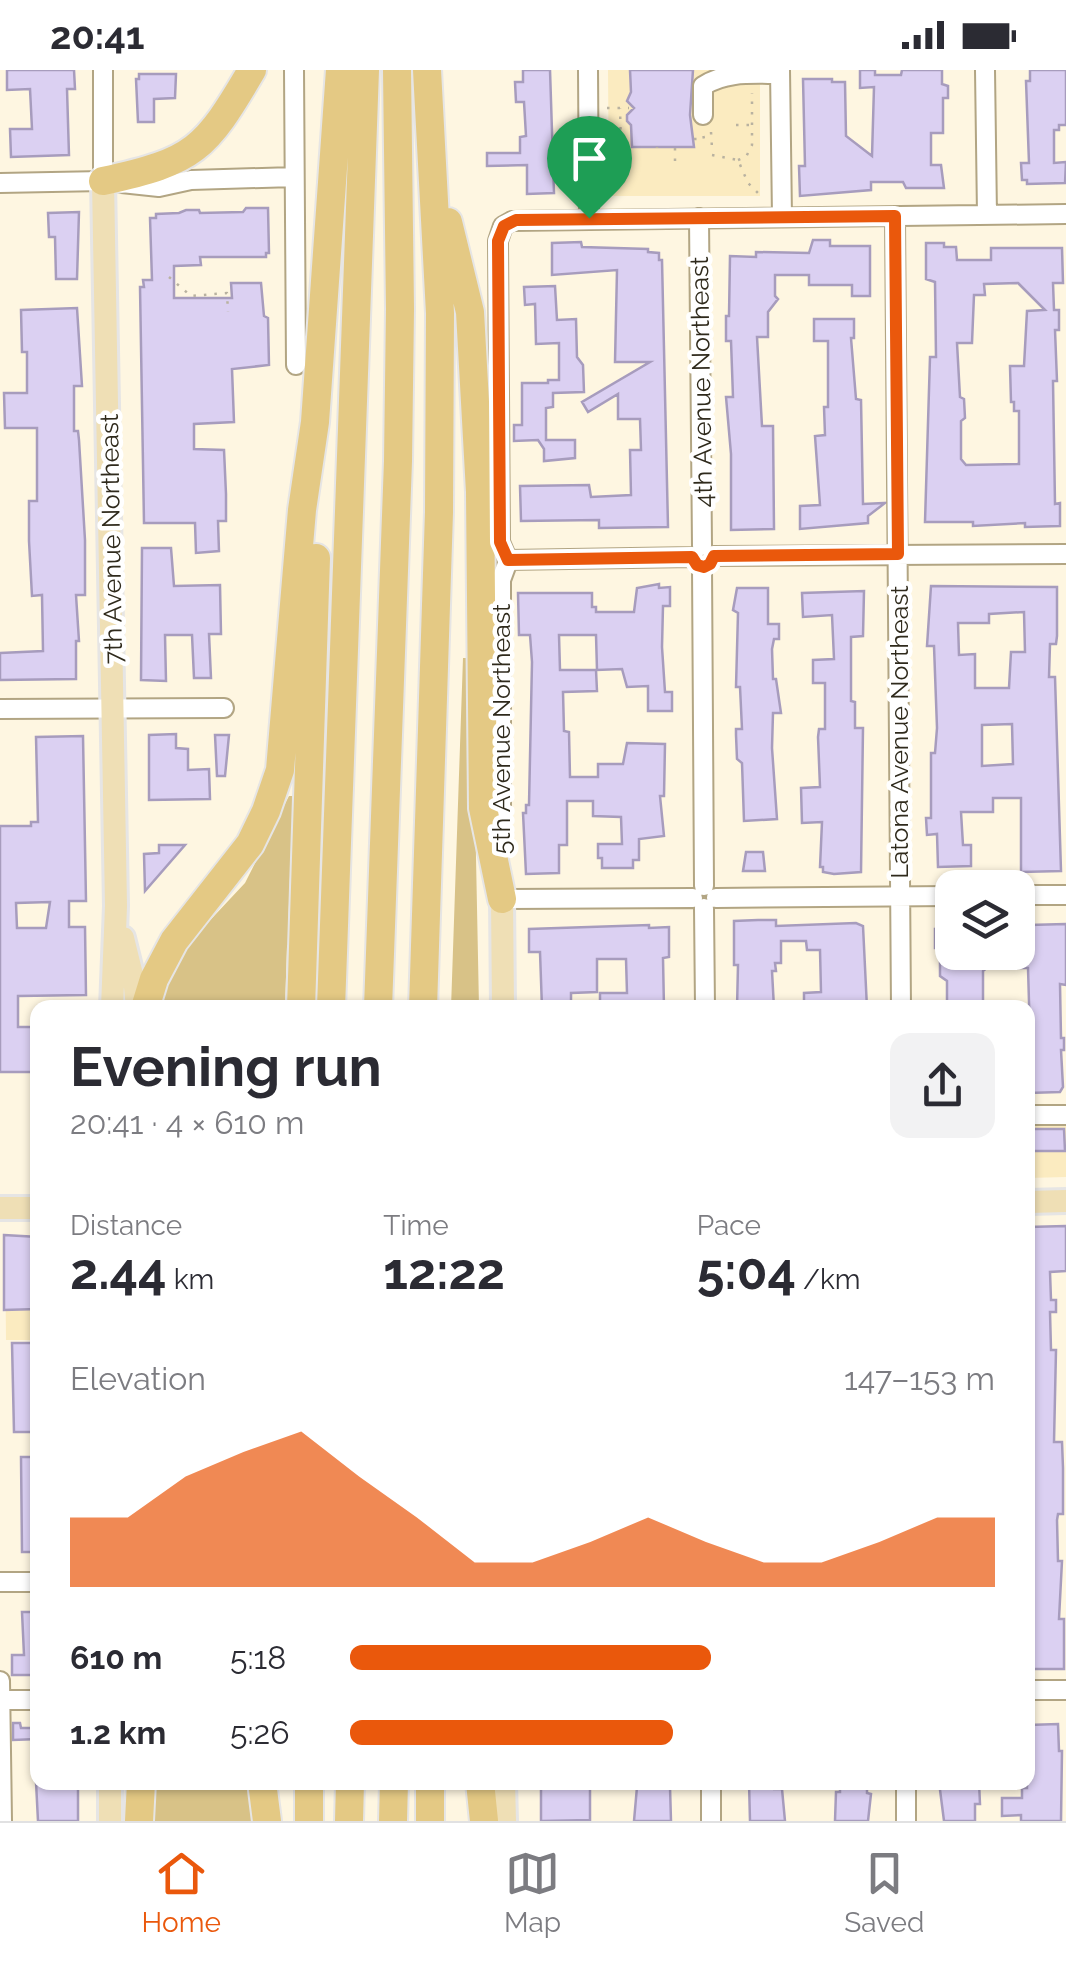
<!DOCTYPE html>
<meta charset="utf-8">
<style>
body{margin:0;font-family:Raleway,sans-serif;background:#f2f2f3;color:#2b2b33;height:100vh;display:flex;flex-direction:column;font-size:38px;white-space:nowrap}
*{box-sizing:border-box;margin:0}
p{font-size:32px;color:#7c7c81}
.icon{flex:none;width:55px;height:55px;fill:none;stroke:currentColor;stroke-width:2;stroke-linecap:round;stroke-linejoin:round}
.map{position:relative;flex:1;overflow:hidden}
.sheet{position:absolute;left:30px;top:930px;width:1005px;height:790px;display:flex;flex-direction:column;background:#fff;border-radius:20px;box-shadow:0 2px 8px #0004}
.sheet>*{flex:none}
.buttons{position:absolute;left:935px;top:800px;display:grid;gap:20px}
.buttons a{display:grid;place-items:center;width:100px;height:100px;border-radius:20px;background:#fff;box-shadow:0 2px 8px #0004;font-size:50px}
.pin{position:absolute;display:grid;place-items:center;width:85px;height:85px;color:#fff;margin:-102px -42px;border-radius:50% 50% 50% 0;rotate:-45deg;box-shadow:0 0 10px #0007}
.pin .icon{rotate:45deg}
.round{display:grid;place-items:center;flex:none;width:105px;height:105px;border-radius:20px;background:#f2f2f3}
.summary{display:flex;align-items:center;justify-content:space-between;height:170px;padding:0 40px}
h1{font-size:55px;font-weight:700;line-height:75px}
.metrics{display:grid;grid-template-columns:repeat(3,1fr);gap:15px;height:170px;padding:10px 40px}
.metrics div{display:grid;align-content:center}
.metrics b{font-size:50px;font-weight:700}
.metrics small{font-size:28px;font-weight:400}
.metrics p{font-size:28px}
.chart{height:280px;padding:20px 40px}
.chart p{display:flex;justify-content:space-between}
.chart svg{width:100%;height:180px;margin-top:10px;fill:#ea580c;opacity:.7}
ul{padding:0 40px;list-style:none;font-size:32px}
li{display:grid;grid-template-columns:160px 120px 1fr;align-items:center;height:75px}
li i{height:25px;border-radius:12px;background:#ea580c}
.status{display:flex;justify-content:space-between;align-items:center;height:70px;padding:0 50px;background:#fff;direction:ltr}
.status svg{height:28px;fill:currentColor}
.tab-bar{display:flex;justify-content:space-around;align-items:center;height:140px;border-top:2px solid #e1e1e2;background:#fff;font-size:28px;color:#7c7c81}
.tab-bar a{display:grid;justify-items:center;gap:5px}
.tab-bar .active{color:#ea580c}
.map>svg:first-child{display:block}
</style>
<div class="status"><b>20:41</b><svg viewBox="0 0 49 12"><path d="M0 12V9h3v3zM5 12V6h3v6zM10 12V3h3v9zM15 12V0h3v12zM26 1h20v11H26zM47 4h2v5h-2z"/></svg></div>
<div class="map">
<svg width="1066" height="1751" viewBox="0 0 1066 1751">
<rect width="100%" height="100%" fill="#fef6e1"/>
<path fill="#fbebc0" d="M 608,0 L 760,0 L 760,126 L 609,126 Z
M 1066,1035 L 1066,1107 L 1028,1108 L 1028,1036 Z
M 37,1166 L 37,1270 L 6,1270 L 5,1167 Z"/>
<path fill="#d8c287" d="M 463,588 L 472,588 L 479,937 L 451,938 Z
M 289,726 L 293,726 L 288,860 L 293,867 L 287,876 L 285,937 L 152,938 L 169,894 L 245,813 Z
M 152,1712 L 250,1713 L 257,1751 L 150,1751 Z"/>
<path fill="#dbd0f2" stroke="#a79cbd" stroke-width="2.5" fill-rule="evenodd" d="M 7,0 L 74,0 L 75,19 L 67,19 L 69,85 L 11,87 L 10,59 L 32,59 L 30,19 L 7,20 Z
M 523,0 L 550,0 L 554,123 L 527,124 L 527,95 L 487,96 L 487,83 L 520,83 L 520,67 L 526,66 L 524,32 L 516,32 L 515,12 L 523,12 Z
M 630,0 L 693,0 L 690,45 L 694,77 L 632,77 L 631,55 L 627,51 L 627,45 L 634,38 L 627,31 L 631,22 Z
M 860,0 L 875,0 L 875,5 L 901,5 L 902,0 L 942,0 L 942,14 L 948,16 L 948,28 L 943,28 L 943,63 L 931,63 L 931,95 L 941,95 L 944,118 L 906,118 L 903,112 L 871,112 L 871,120 L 800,126 L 799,96 L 805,96 L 803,9 L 832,9 L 832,12 L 845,12 L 846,66 L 872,86 L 874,17 L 860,18 Z
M 1030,0 L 1066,0 L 1066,55 L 1059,55 L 1059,60 L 1054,60 L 1054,93 L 1066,92 L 1065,113 L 1027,114 L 1027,110 L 1022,110 L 1021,93 L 1029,93 L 1026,11 L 1030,11 Z
M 139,4 L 176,4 L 175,28 L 154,29 L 154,52 L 138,52 L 136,9 L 139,9 Z
M 246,138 L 268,138 L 269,183 L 266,183 L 266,187 L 200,187 L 201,195 L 174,196 L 174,228 L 232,228 L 231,213 L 261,213 L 264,246 L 268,248 L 269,295 L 232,299 L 234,352 L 194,354 L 194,379 L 224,380 L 226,424 L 226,451 L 218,451 L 219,481 L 196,483 L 195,453 L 144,453 L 140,217 L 144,217 L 143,210 L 152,210 L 150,148 L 156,148 L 156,144 L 179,143 L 186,140 L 199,140 L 200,143 L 243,142 Z
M 79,142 L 77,209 L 56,209 L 55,167 L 49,167 L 48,143 Z
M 813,170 L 830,170 L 830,176 L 870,176 L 870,226 L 852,226 L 852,215 L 809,215 L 809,205 L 775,205 L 775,226 L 778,229 L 768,242 L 768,267 L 757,267 L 762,356 L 773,356 L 774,459 L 731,460 L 731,384 L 726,327 L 733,327 L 731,271 L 726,271 L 726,246 L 729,246 L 730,186 L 756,187 L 756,182 L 809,183 Z
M 581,172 L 582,177 L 648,179 L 648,182 L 659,183 L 659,190 L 662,190 L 668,457 L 599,458 L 599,450 L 521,451 L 520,416 L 589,415 L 591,427 L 631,425 L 630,380 L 641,380 L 640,349 L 618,349 L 618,324 L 588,342 L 582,332 L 650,292 L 615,292 L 617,200 L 552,205 L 552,173 Z
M 926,173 L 944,173 L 944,177 L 956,177 L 957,190 L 991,190 L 991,178 L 1062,178 L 1063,213 L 1053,213 L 1054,240 L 1059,240 L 1059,260 L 1055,260 L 1057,311 L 1053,311 L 1055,434 L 1060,433 L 1060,456 L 1025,457 L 1025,453 L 973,456 L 973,452 L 925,452 L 930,287 L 936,287 L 935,212 L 926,209 ZM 1018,213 L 1045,240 L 1027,241 L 1024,296 L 1010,296 L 1011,332 L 1014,332 L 1014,341 L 1019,341 L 1019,394 L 966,395 L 961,389 L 961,351 L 965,348 L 964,329 L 960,327 L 957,273 L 972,273 L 974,225 L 985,225 L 984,214 Z
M 555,216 L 557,250 L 576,249 L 577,287 L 583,295 L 584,322 L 553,323 L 553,337 L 546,338 L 546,370 L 575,370 L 575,388 L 544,391 L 544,379 L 538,370 L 514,371 L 514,355 L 522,355 L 522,313 L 548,313 L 548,310 L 559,310 L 559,273 L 536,274 L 535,234 L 525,235 L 524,217 Z
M 77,238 L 82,316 L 74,316 L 74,361 L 78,361 L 79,370 L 85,470 L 85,525 L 76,525 L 79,571 L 76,571 L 76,609 L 0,610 L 0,583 L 43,581 L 42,525 L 32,526 L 29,471 L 29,431 L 37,431 L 37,358 L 5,358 L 4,323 L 27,323 L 27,282 L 22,282 L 21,240 Z
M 814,249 L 854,249 L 854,268 L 851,268 L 856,329 L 861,330 L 863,434 L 885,433 L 868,446 L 868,453 L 800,459 L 800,436 L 820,435 L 815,366 L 825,365 L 824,337 L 828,337 L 828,271 L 814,271 Z
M 142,478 L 171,478 L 174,516 L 220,515 L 221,564 L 209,564 L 211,608 L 194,608 L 192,565 L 165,565 L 166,611 L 141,610 Z
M 659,514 L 659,518 L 670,517 L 670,536 L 663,536 L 662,577 L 665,622 L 672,622 L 672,641 L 648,641 L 648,616 L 627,617 L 622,599 L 597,600 L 596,565 L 559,565 L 560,600 L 596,600 L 597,621 L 563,622 L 564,661 L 569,662 L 570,707 L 598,707 L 598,694 L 623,694 L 627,673 L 665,674 L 664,726 L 660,726 L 664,766 L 639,769 L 639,790 L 633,790 L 633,798 L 602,798 L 602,788 L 598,788 L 598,774 L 622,774 L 621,747 L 593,746 L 593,731 L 567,731 L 567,775 L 559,775 L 559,803 L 526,804 L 523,743 L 526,743 L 526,735 L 529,735 L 532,592 L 530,565 L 519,565 L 518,523 L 592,523 L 592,537 L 596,537 L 596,542 L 634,542 L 637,518 Z
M 931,516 L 1057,517 L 1057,566 L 1056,574 L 1050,574 L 1049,607 L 1055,607 L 1061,801 L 1021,802 L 1021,728 L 993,728 L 993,742 L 961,742 L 963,775 L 971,775 L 971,796 L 938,797 L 937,764 L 927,765 L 926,748 L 931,748 L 931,683 L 935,683 L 937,658 L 934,576 L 927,576 ZM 1024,542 L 1025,582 L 1011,582 L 1009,618 L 975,618 L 975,584 L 959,585 L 958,553 L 989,553 L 989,544 ZM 1012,654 L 1013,694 L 982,696 L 982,655 Z
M 737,518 L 768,518 L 768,554 L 779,554 L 779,569 L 774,569 L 772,579 L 773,609 L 776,609 L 781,643 L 773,643 L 772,678 L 777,749 L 744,751 L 742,693 L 737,689 L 736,665 L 736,659 L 742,659 L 740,617 L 736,617 L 738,543 L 733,540 Z
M 864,521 L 863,566 L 851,567 L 851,631 L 855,632 L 855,658 L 863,658 L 861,802 L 834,804 L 823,802 L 823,797 L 820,797 L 822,752 L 802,753 L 801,718 L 820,717 L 818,667 L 819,659 L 825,659 L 825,613 L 813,613 L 813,590 L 834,589 L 832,545 L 803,547 L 802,523 Z
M 176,664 L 176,678 L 188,679 L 188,700 L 209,699 L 210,729 L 149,730 L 149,665 Z
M 215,665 L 229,665 L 225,706 L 217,706 Z
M 83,666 L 86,831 L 69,831 L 69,857 L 85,857 L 86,925 L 18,926 L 18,957 L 38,957 L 38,1002 L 0,1002 L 0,756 L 31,756 L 31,752 L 38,752 L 36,667 ZM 50,832 L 46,858 L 17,858 L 16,833 Z
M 159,775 L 185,775 L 145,821 L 144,784 L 159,783 Z
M 746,782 L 763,782 L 765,801 L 743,801 Z
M 758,850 L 776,850 L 776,856 L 856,853 L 863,856 L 867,938 L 804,938 L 804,923 L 821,922 L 820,880 L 807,880 L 806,871 L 781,871 L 781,893 L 775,893 L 776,901 L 772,901 L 774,938 L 737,938 L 738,895 L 734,895 L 734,851 Z
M 1066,854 L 1066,915 L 1060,914 L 1061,968 L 1064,968 L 1064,980 L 1061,980 L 1063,1017 L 1060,1022 L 1028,1023 L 1028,1001 L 1031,1000 L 1028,898 L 1011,898 L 1011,882 L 1029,881 L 1029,855 Z
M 649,855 L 649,858 L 669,857 L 669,887 L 663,888 L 664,938 L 600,938 L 600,923 L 627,923 L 626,889 L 597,889 L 597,922 L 571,923 L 571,938 L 542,938 L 540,882 L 529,882 L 529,859 Z
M 952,858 L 952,889 L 979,888 L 988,897 L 983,901 L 983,938 L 947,938 L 947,911 L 940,906 L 940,878 L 935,878 L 935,859 Z
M 1029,1059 L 1064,1059 L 1065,1081 L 1030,1081 Z
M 1066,1156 L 1066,1201 L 1050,1202 L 1051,1230 L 1056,1230 L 1056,1242 L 1050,1242 L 1051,1280 L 1056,1280 L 1054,1372 L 1062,1372 L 1063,1398 L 1063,1444 L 1058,1444 L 1057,1450 L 1058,1491 L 1062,1491 L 1059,1549 L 1064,1549 L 1064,1599 L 1032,1599 L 1028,1597 L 1028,1492 L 1033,1492 L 1032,1450 L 1028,1450 L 1031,1393 L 1028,1393 L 1028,1157 Z
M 4,1165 L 38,1167 L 38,1239 L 4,1240 Z
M 12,1273 L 38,1273 L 38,1362 L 14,1362 Z
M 21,1387 L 38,1387 L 38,1482 L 22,1482 Z
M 22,1542 L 38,1542 L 38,1605 L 12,1605 L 12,1585 L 24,1585 Z
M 13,1653 L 20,1653 L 21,1658 L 38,1658 L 38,1669 L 13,1670 Z
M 1058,1654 L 1059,1681 L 1062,1681 L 1061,1751 L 1021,1751 L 1021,1745 L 1002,1746 L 1002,1728 L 1022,1728 L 1022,1718 L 1027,1718 L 1028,1655 Z
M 36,1712 L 78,1712 L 78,1751 L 38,1751 Z
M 749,1712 L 773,1712 L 774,1719 L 782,1719 L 785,1751 L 750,1751 Z
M 840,1712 L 867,1712 L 867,1723 L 871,1724 L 868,1751 L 835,1751 L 836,1722 L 840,1722 Z
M 939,1712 L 979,1712 L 980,1734 L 975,1734 L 975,1751 L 944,1751 Z
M 590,1713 L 590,1750 L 541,1751 L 541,1714 Z
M 637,1717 L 670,1717 L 671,1751 L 634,1751 Z"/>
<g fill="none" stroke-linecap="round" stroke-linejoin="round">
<defs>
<path id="minor" d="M 103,0 L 103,111
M 294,0 L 296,295
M 588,0 L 589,148
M 780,0 L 782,147
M 985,0 L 987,145
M 703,45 L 703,16 C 726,1 753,4 780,4
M 0,113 L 103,111 L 159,117 L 191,110 L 294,107
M 895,146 L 901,938
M 699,148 L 702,476
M 512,151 L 1066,144
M 714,486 L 1066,484
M 508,490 L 693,487
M 702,497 L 704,816
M 0,639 L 224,638
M 501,780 L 501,510 L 508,491 L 500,472 L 498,171 L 503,156 L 512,151
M 502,821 L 502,829 L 693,828
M 1018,825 L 1066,825
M 716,828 L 952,826
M 704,838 L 705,938
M 1028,1045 L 1066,1045
M 0,1512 L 38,1512
M 0,1611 L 2,1751
M 1028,1620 L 1066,1620
M 0,1630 L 38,1630
M 711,1712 L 711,1751
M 906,1712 L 906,1751"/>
<path id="major" d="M 103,111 L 116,836 L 112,938
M 502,829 L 503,938
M 123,868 L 135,917 L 137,938
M 1028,1132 L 1066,1131
M 0,1138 L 38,1138
M 110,1712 L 110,1751
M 504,1712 L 505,1751"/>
<path id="highway" d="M 103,111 C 195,91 205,80 252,0
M 448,152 L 470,242 L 480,422 L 483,738 L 502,829
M 145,938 L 154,909 L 174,871 L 250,774 L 266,741 L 280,700 L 302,440 L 315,352 L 340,0
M 301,938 L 316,488
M 331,938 L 365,0
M 378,938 L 398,391 L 400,239 L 397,0
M 423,938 L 439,442 L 440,243 L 427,0
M 262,1712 L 267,1751
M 430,1712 L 430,1751
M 480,1712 L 484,1751
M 139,1751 L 141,1712
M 309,1751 L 309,1712
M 349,1751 L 350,1712
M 393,1751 L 394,1712"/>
</defs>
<use href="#minor" stroke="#b2a583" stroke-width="22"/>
<use href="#major" stroke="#e6e5e4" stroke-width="28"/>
<use href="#highway" stroke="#e6e5e4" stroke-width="32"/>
<path stroke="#b9b2a0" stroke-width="2.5" stroke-dasharray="2.5 8" stroke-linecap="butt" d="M 607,38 L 629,38
M 736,55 L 751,55
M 711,62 L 712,78
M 694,69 L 704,69 L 703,64
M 607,77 L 621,77 L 620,38
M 657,77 L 657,78
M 675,78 L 675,93
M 712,85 L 738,90 L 748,113 L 762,127
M 738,90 L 746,87 L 752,75 L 752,23
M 169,207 L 191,226 L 227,223 L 228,242"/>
<use href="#minor" stroke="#fff" stroke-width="18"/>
<use href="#major" stroke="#efdfb5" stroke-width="22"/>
<use href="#highway" stroke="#e4c984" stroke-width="28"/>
</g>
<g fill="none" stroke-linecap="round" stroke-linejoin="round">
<defs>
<path id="route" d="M 895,146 L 898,484 L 714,486 L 710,494 L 704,497 L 697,495 L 692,487 L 508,490 L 500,472 L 498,171 L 504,156 L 516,150 Z"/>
</defs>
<use href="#route" stroke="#fff" stroke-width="20"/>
<use href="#route" stroke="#ea580c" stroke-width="12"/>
</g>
<g text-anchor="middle" stroke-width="9" stroke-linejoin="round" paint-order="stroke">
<g font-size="25" fill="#2f2a1c" stroke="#fff">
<text transform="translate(701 312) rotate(-91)" y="9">4th Avenue Northeast</text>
<text transform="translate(111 469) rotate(-91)" y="9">7th Avenue Northeast</text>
<text transform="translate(501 659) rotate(-90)" y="9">5th Avenue Northeast</text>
<text transform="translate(899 662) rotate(-90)" y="9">Latona Avenue Northeast</text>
</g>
</g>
</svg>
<div class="buttons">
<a><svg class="icon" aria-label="layers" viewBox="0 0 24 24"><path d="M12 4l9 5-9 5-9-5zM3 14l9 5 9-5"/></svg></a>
</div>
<div class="pin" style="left:589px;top:148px;background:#1e9e55"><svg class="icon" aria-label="arrive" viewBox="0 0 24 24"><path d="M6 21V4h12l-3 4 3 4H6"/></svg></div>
<section class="sheet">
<div class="summary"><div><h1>Evening run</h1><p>20:41 · 4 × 610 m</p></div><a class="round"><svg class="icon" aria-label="share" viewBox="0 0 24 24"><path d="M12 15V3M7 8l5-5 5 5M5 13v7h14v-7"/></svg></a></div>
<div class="metrics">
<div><p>Distance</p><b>2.44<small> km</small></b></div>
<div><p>Time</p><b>12:22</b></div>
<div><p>Pace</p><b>5:04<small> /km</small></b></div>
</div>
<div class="chart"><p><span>Elevation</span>147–153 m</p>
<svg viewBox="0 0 160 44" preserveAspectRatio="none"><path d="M0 44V27L10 27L20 17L30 11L40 6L50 17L60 27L70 38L80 38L90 33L100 27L110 33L120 38L130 38L140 33L150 27L160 27V44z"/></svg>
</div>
<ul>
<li><b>610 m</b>5:18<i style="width:56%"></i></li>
<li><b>1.2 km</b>5:26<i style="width:50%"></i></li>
</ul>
</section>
</div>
<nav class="tab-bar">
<a class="active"><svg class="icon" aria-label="home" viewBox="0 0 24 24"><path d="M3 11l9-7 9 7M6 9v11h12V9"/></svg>Home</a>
<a><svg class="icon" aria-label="map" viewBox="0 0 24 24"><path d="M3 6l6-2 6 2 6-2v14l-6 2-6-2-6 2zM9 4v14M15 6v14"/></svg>Map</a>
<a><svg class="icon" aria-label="saved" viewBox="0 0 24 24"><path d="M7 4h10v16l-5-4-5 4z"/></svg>Saved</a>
</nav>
